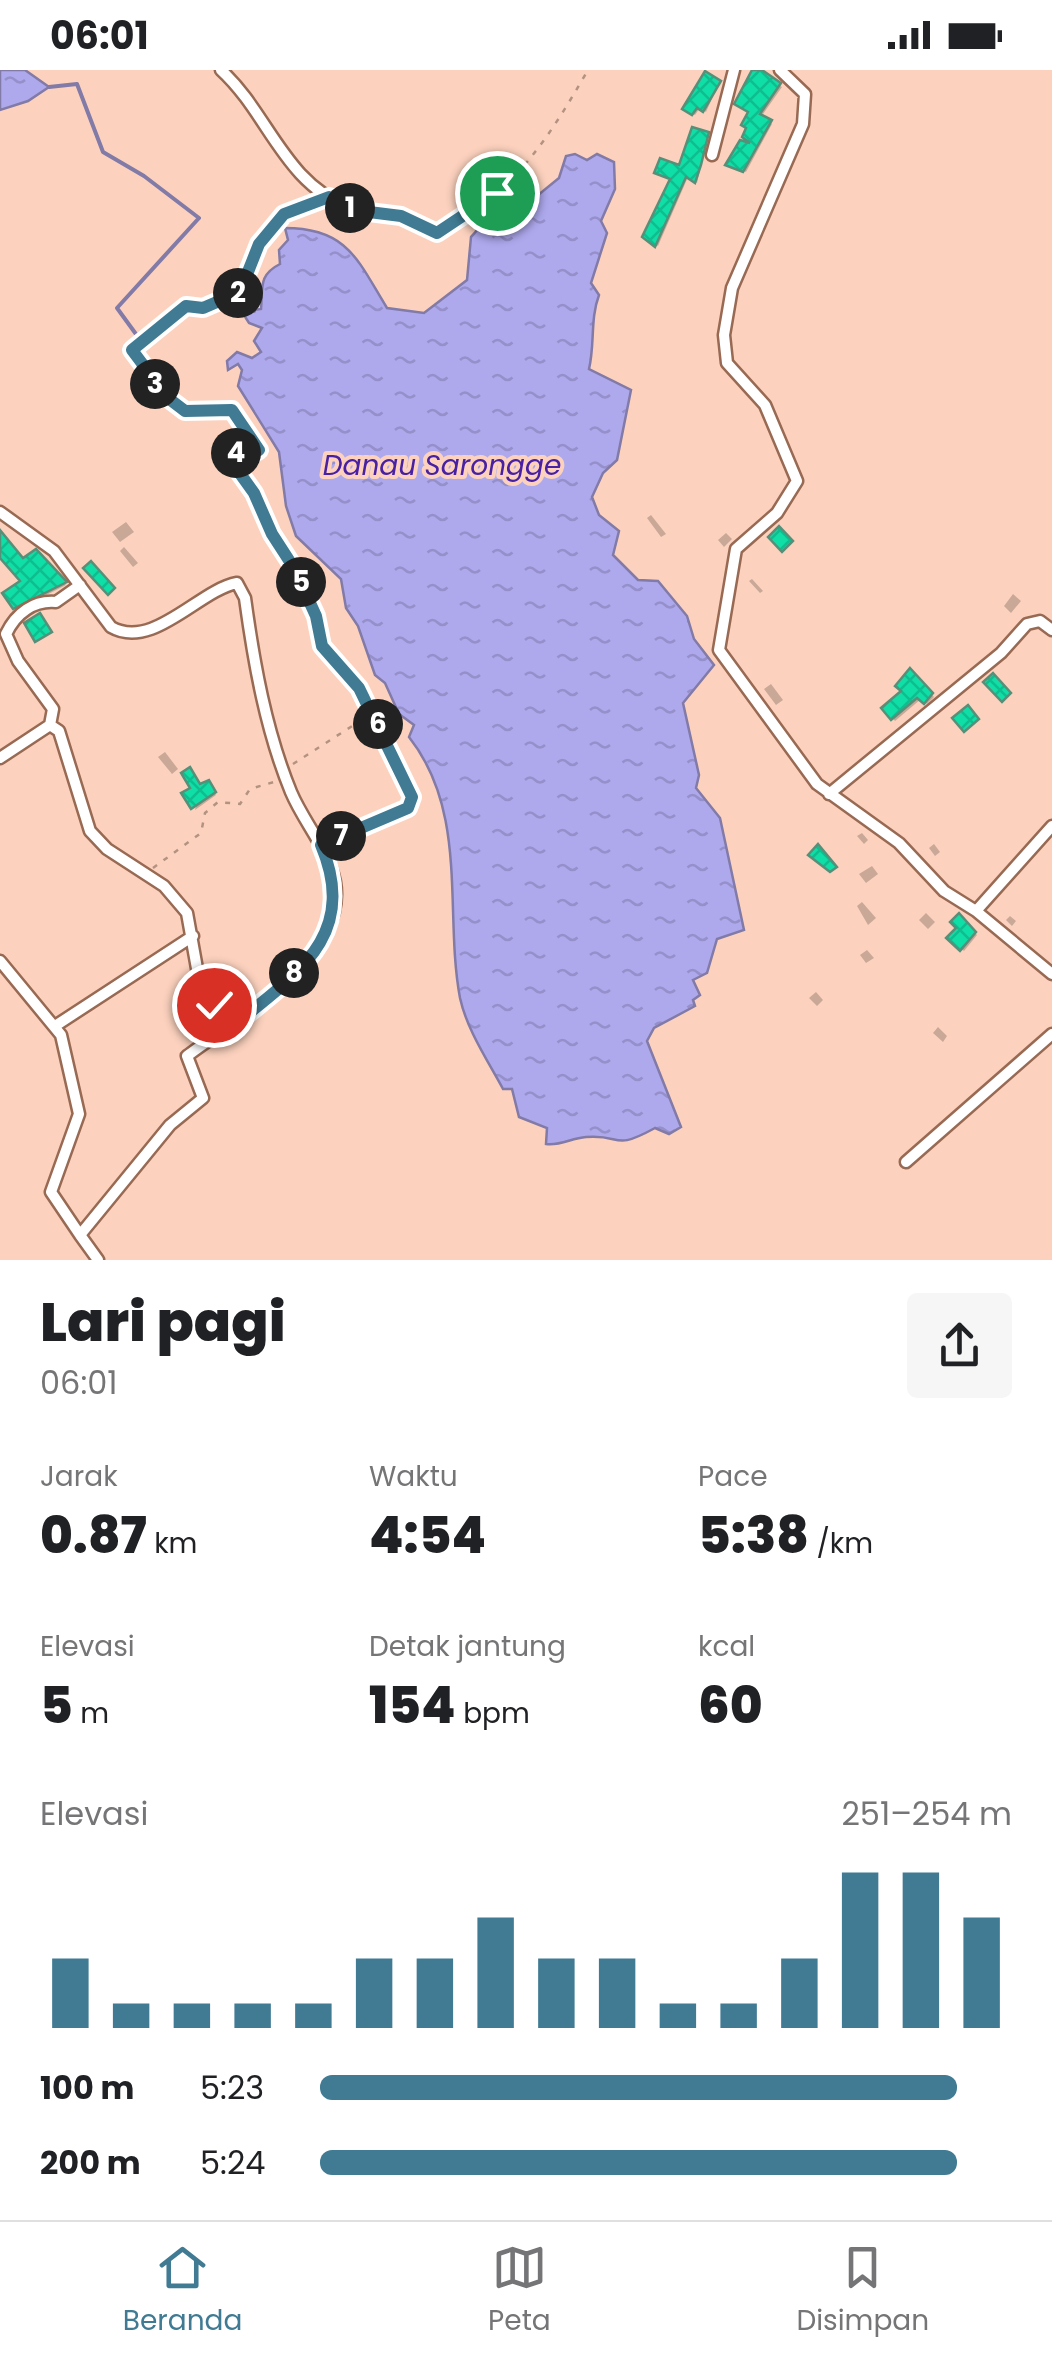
<!DOCTYPE html>
<html lang="id">
<meta charset="utf-8">
<style>
body{margin:0;font-family:Poppins,sans-serif;background:#f6f6f6;color:#202124;height:100vh;display:flex;flex-direction:column;font-size:38px;white-space:nowrap}
*{box-sizing:border-box;margin:0}
p{font-size:32px;color:#757577}
.icon{flex:none;width:55px;height:55px;fill:none;stroke:currentColor;stroke-width:2;stroke-linecap:round;stroke-linejoin:round}
.map{position:relative;height:1190px;overflow:hidden}
.side{display:flex;flex-direction:column;background:#fff;flex:1}
.side>*{flex:none}
.pin{position:absolute;display:grid;place-items:center;width:85px;height:85px;color:#fff;margin:-42px;border:5px solid #fff;border-radius:50%;box-shadow:0 2px 10px #0007}
.km{position:absolute;width:50px;height:50px;margin:-25px;border-radius:50%;background:#222;color:#fff;font-size:28px;line-height:50px;text-align:center}
.round{display:grid;place-items:center;flex:none;width:105px;height:105px;border-radius:10px;background:#f6f6f6}
.summary{display:flex;align-items:center;justify-content:space-between;height:170px;padding:0 40px}
h1{font-size:55px;font-weight:800;line-height:75px}
.figures{display:grid;grid-template-columns:repeat(3,1fr);gap:15px;height:170px;padding:10px 40px}
.figures div{display:grid;align-content:center}
.figures b{font-size:50px;font-weight:800}
.figures small{font-size:28px;font-weight:400}
.figures p{font-size:28px}
.chart{height:280px;padding:20px 40px}
.chart p{display:flex;justify-content:space-between}
.chart svg{width:100%;height:180px;margin-top:10px;stroke:#407b93;stroke-width:6}
ul{padding:0 40px;list-style:none;font-size:32px}
li{display:grid;grid-template-columns:160px 120px 1fr;align-items:center;height:75px}
li i{height:25px;border-radius:12px;background:#407b93}
.status{display:flex;justify-content:space-between;align-items:center;height:70px;padding:0 50px;background:#fff;direction:ltr}
.status svg{height:28px;fill:currentColor}
.tabs{display:flex;justify-content:space-around;align-items:center;height:140px;border-top:2px solid #e0e0e0;background:#fff;font-size:28px;color:#757577}
.tabs a{display:grid;justify-items:center;gap:5px}
.tabs .current{color:#407b93}
.map>svg:first-child{display:block}
</style>
<div class="status"><b>06:01</b><svg viewBox="0 0 49 12"><path d="M0 12V9h3v3zM5 12V6h3v6zM10 12V3h3v9zM15 12V0h3v12zM26 1h20v11H26zM47 4h2v5h-2z"/></svg></div>
<div class="map">
<svg width="1052" height="1190" viewBox="0 0 1052 1190">
<defs>
<pattern id="water-ripples" width="26" height="14" patternUnits="userSpaceOnUse" patternTransform="scale(2.5)"><rect width="26" height="14" fill="#aea9ed"/><path d="M2 4q2-2 4 0t4 0M15 11q2-2 4 0t4 0" fill="none" stroke="#9590ca"/></pattern>
<pattern id="building-cross-hatch" width="8" height="8" patternUnits="userSpaceOnUse" patternTransform="scale(2.5)"><rect width="8" height="8" fill="#10dea7"/><path d="M0 0l8 8M0 8l8-8" fill="none" stroke="#0fbd8e"/></pattern>
</defs>
<rect width="100%" height="100%" fill="#fcd2be"/>
<path fill="url(#water-ripples)" stroke="#827aa7" stroke-width="2.5" d="M 0,0 L 25,0 L 49,17 L 28,31 L 0,40 Z
M 575,84 L 587,90 L 597,84 L 614,92 L 615,119 L 601,151 L 607,163 L 591,213 L 599,225 C 590,249 595,274 589,299 L 631,320 L 617,390 L 603,403 L 592,427 L 599,445 L 619,461 L 613,485 L 638,510 L 658,511 L 687,546 L 694,569 L 714,595 L 683,633 L 699,705 L 696,718 L 720,748 L 744,860 L 717,869 L 707,903 L 693,910 L 700,925 L 693,930 L 695,936 L 654,958 L 647,971 L 681,1057 L 669,1064 L 655,1058 C 611,1082 624,1064 586,1067 C 571,1068 561,1076 546,1074 L 547,1058 L 519,1047 L 512,1019 L 503,1019 C 488,991 467,960 460,928 C 444,843 469,743 409,667 L 414,655 L 399,644 L 385,613 L 375,605 L 358,556 L 346,538 L 341,509 L 296,466 L 286,436 L 279,382 L 238,316 L 242,300 L 238,294 L 228,300 L 227,291 L 237,282 L 252,288 L 261,282 L 254,271 L 262,258 L 249,253 L 242,242 L 261,239 C 263,218 258,205 280,194 L 279,180 L 288,170 L 285,158 C 348,158 358,191 387,238 L 424,243 L 467,210 L 471,167 C 485,153 488,137 503,122 L 537,126 L 559,108 L 566,86 Z"/>
<path fill="#0003" d="M 755,0 L 782,17 L 761,47 L 772,54 L 746,102 L 730,96 L 741,73 L 758,77 L 745,67 Z
M 719,13 L 706,42 L 700,38 L 695,45 L 687,40 Z
M 708,64 L 697,113 L 688,107 L 658,176 L 645,166 Z
M 651,445 L 666,464 L 661,467 L 647,448 Z
M 126,452 L 134,462 L 120,472 L 112,462 Z
M 726,463 L 732,469 L 724,477 L 718,470 Z
M 0,467 L 23,491 L 41,486 L 66,515 L 17,540 L 24,512 L 0,484 Z
M 124,477 L 138,493 L 133,497 L 120,481 Z
M 752,509 L 763,521 L 760,523 L 749,511 Z
M 1013,524 L 1021,531 L 1011,543 L 1004,536 Z
M 910,602 L 934,627 L 927,634 L 921,629 L 895,651 L 884,638 L 904,621 Z
M 771,614 L 783,630 L 776,635 L 764,619 Z
M 165,682 L 178,699 L 172,704 L 158,687 Z
M 210,715 L 216,725 L 195,740 L 201,717 Z
M 862,763 L 868,770 L 864,774 L 857,766 Z
M 934,774 L 940,782 L 935,786 L 929,778 Z
M 872,796 L 878,804 L 866,813 L 859,804 Z
M 862,832 L 876,848 L 868,855 L 857,836 Z
M 926,843 L 935,852 L 928,859 L 919,850 Z
M 1010,846 L 1016,851 L 1012,856 L 1006,850 Z
M 959,847 L 977,865 L 964,881 L 950,868 L 959,858 Z
M 867,880 L 874,888 L 866,893 L 860,885 Z
M 816,922 L 823,930 L 817,936 L 809,928 Z
M 938,957 L 947,966 L 943,972 L 933,963 Z"/>
<g fill="none" stroke-linecap="round" stroke-linejoin="round">
<path stroke="#827aa7" stroke-width="4" d="M 49,17 L 77,14 L 103,82 L 144,106 L 199,148 L 117,238 L 141,271 L 190,232 L 199,235 L 225,219 L 254,241"/>
</g>
<path fill="url(#building-cross-hatch)" stroke="#578f79" stroke-width="2.5" d="M 752,0 L 762,0 L 781,13 L 760,44 L 772,50 L 743,102 L 725,95 L 740,70 L 750,73 L 742,67 L 746,58 L 741,55 L 748,42 L 734,34 Z
M 705,1 L 721,11 L 703,42 L 697,38 L 692,45 L 682,39 Z
M 692,57 L 709,62 L 701,95 L 695,113 L 686,107 L 655,177 L 642,167 L 670,109 L 654,103 L 660,88 L 679,95 Z
M 779,456 L 793,471 L 782,482 L 768,467 Z
M 0,460 L 23,488 L 36,479 L 67,512 L 13,539 L 2,523 L 20,511 L 0,488 Z
M 91,491 L 115,518 L 108,525 L 83,498 Z
M 40,543 L 52,562 L 35,572 L 24,553 Z
M 910,598 L 933,623 L 924,634 L 917,628 L 891,650 L 881,638 L 901,621 L 895,616 Z
M 993,603 L 1011,623 L 1002,632 L 983,612 Z
M 968,635 L 979,649 L 964,662 L 952,648 Z
M 190,697 L 200,714 L 209,710 L 216,722 L 191,739 L 181,723 L 190,718 L 181,703 Z
M 818,774 L 837,797 L 830,802 L 808,785 Z
M 959,843 L 976,862 L 960,881 L 946,868 L 956,858 L 950,852 Z"/>
<g fill="none" stroke-linecap="round" stroke-linejoin="round">
<defs>
<path id="minor" d="M 221,0 C 269,44 283,112 350,138 C 365,144 380,140 395,145 C 411,149 421,160 437,163
M 780,0 L 805,24 L 803,54 L 732,218 L 724,265 L 727,293 L 765,335 L 797,411 L 777,443 L 736,479 L 719,580 L 817,714 L 899,773 L 944,821 L 976,841 L 1052,904
M 712,85 L 734,0
M 0,442 L 54,481 L 111,557 C 153,581 199,520 237,513 L 245,528 C 254,594 266,661 291,722 C 304,753 328,778 335,812 C 348,888 237,948 187,986 L 203,1028 L 170,1055 L 80,1165 L 98,1190
M 50,655 L 53,639 L 18,591 L 6,564 C 16,543 34,530 56,532 L 80,515
M 0,688 L 50,655 L 59,661 L 90,761 L 107,779 L 164,816 L 187,843 L 198,904 L 214,935 L 233,955
M 829,724 L 1001,583 L 1027,554 L 1040,551 L 1052,560
M 976,841 L 1052,756
M 0,891 L 61,965 L 79,1044 L 51,1122 L 80,1165
M 55,956 L 193,866
M 906,1092 L 1052,964"/>
</defs>
<use href="#minor" stroke="#986a54" stroke-width="15"/>
<path stroke="#b49282" stroke-width="2.5" stroke-dasharray="5 8" stroke-linecap="butt" d="M 319,132 L 284,144 L 259,174 L 241,222 L 203,238 L 187,236 L 133,280 L 168,329 L 185,341 L 233,339 L 259,379 L 243,390 L 231,377 L 226,384 L 254,423 L 271,464 L 294,498 L 316,545 L 322,577 L 359,618 L 413,727 L 408,739 L 331,770
M 445,161 C 516,119 548,69 588,0
M 293,694 L 360,651
M 153,798 L 201,763 L 205,743 L 218,732 L 240,734 L 250,719 L 274,712"/>
<use href="#minor" stroke="#fff" stroke-width="10"/>
</g>
<g fill="none" stroke-linecap="round" stroke-linejoin="round">
<defs>
<path id="route" d="M 214,935 L 234,955 C 298,903 359,865 321,775 L 408,738 L 412,727 L 359,618 L 322,576 L 316,546 L 294,498 L 272,464 L 254,423 L 226,384 L 230,377 L 243,390 L 259,380 L 232,340 L 185,341 L 168,328 L 132,280 L 186,236 L 203,238 L 240,222 L 259,174 L 284,144 L 329,127 L 361,141 L 401,146 L 437,163 L 497,123"/>
</defs>
<use href="#route" stroke="#fff" stroke-width="20"/>
<use href="#route" stroke="#407b93" stroke-width="12"/>
</g>
<g text-anchor="middle" stroke-width="8" stroke-linejoin="round" paint-order="stroke">
<g font-size="28" font-style="italic" fill="#4720a3" stroke="#fcd2be">
<text x="442" y="405">Danau Sarongge</text>
</g>
</g>
</svg>
<div class="pin" style="left:497px;top:123px;background:#1e9e55"><svg class="icon" aria-label="arrive" viewBox="0 0 24 24"><path d="M6 21V4h12l-3 4 3 4H6"/></svg></div>
<div class="pin" style="left:214px;top:935px;background:#d93025"><svg class="icon" aria-label="check" viewBox="0 0 24 24"><path d="M5 12l5 5 9-10"/></svg></div>
<b class="km" style="left:350px;top:138px">1</b>
<b class="km" style="left:238px;top:223px">2</b>
<b class="km" style="left:155px;top:314px">3</b>
<b class="km" style="left:236px;top:383px">4</b>
<b class="km" style="left:301px;top:512px">5</b>
<b class="km" style="left:378px;top:654px">6</b>
<b class="km" style="left:341px;top:766px">7</b>
<b class="km" style="left:294px;top:903px">8</b>
</div>
<section class="side">
<div class="summary"><div><h1>Lari pagi</h1><p>06:01</p></div><a class="round"><svg class="icon" aria-label="share" viewBox="0 0 24 24"><path d="M12 15V3M7 8l5-5 5 5M5 13v7h14v-7"/></svg></a></div>
<div class="figures">
<div><p>Jarak</p><b>0.87<small> km</small></b></div>
<div><p>Waktu</p><b>4:54</b></div>
<div><p>Pace</p><b>5:38<small> /km</small></b></div>
</div>
<div class="figures">
<div><p>Elevasi</p><b>5<small> m</small></b></div>
<div><p>Detak jantung</p><b>154<small> bpm</small></b></div>
<div><p>kcal</p><b>60</b></div>
</div>
<div class="chart"><p><span>Elevasi</span>251–254 m</p>
<svg viewBox="0 0 160 44" preserveAspectRatio="none"><path d="M5 44V27M15 44V38M25 44V38M35 44V38M45 44V38M55 44V27M65 44V27M75 44V17M85 44V27M95 44V27M105 44V38M115 44V38M125 44V27M135 44V6M145 44V6M155 44V17"/></svg>
</div>
<ul>
<li><b>100 m</b>5:23<i style="width:92%"></i></li>
<li><b>200 m</b>5:24<i style="width:92%"></i></li>
</ul>
</section>
<nav class="tabs">
<a class="current"><svg class="icon" aria-label="home" viewBox="0 0 24 24"><path d="M3 11l9-7 9 7M6 9v11h12V9"/></svg>Beranda</a>
<a><svg class="icon" aria-label="map" viewBox="0 0 24 24"><path d="M3 6l6-2 6 2 6-2v14l-6 2-6-2-6 2zM9 4v14M15 6v14"/></svg>Peta</a>
<a><svg class="icon" aria-label="saved" viewBox="0 0 24 24"><path d="M7 4h10v16l-5-4-5 4z"/></svg>Disimpan</a>
</nav>
